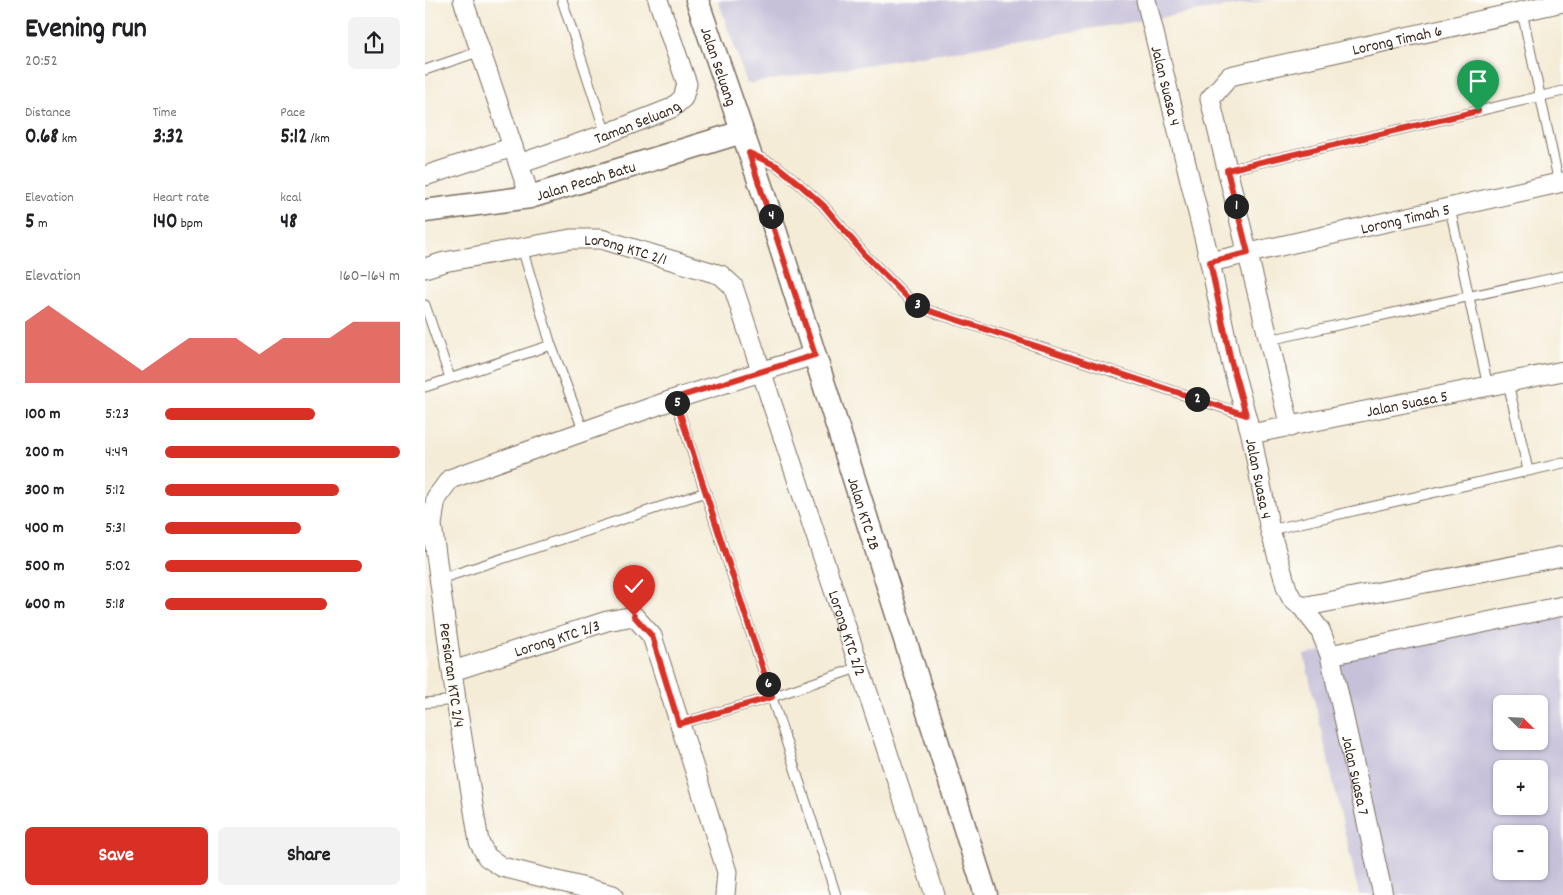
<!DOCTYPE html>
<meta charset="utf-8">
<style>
body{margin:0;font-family:Dekko,sans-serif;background:#f2f2f2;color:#202124;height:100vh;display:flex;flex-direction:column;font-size:19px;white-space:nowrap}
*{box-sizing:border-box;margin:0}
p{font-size:16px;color:#757577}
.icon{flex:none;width:28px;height:28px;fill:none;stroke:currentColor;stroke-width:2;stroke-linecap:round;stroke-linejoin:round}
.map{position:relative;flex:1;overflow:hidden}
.sheet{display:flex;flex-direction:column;background:#fff;width:425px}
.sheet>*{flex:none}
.needle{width:32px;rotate:114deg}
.controls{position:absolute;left:1068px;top:695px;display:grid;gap:10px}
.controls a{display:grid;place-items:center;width:55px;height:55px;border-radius:8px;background:#fff;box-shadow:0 1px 4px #0004;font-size:25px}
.pin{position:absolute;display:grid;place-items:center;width:42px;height:42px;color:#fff;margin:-51px -21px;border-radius:50% 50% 50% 0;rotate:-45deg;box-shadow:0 0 5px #0007}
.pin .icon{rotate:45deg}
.km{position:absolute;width:25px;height:25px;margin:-12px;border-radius:50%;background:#222;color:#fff;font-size:14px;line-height:25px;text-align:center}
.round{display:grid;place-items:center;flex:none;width:52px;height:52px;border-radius:8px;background:#f2f2f2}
.summary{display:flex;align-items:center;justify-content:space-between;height:85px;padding:0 25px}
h1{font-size:28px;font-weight:700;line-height:38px}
.metrics{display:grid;grid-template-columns:repeat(3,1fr);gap:8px;height:85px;padding:5px 25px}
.metrics div{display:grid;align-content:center}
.metrics b{font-size:21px;font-weight:700}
.metrics small{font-size:14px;font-weight:400}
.metrics p{font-size:14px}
.chart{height:140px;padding:10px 25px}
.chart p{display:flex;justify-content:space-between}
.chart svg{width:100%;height:90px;margin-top:5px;fill:#d93025;opacity:.7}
.cta{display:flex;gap:10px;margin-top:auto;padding:10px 25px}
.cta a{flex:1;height:58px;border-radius:8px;background:#d93025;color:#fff;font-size:20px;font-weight:700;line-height:58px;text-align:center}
.cta a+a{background:#f2f2f2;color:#202124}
ul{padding:0 25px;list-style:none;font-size:16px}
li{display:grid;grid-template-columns:80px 60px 1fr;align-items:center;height:38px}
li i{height:12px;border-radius:6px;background:#d93025}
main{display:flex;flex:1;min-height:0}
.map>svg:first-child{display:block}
</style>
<main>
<section class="sheet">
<div class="summary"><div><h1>Evening run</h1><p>20:52</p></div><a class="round"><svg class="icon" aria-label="share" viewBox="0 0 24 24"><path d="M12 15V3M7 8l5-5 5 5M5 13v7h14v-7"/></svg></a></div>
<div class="metrics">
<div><p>Distance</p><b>0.68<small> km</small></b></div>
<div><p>Time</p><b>3:32</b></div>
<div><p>Pace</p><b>5:12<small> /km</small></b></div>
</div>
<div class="metrics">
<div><p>Elevation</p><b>5<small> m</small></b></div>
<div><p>Heart rate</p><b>140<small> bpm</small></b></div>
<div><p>kcal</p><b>48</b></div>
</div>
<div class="chart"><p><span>Elevation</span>160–164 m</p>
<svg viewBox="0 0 160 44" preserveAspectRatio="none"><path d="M0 44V14L10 6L20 14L30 22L40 30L50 38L60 30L70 22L80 22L90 22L100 30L110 22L120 22L130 22L140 14L150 14L160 14V44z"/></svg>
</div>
<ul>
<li><b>100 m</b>5:23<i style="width:64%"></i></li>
<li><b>200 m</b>4:49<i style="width:100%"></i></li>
<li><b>300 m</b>5:12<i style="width:74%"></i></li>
<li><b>400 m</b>5:31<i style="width:58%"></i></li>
<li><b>500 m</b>5:02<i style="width:84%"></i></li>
<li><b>600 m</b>5:18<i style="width:69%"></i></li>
</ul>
<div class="cta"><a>Save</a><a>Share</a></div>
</section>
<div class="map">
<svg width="1138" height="895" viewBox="0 0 1138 895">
<rect width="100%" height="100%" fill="#fdfcf7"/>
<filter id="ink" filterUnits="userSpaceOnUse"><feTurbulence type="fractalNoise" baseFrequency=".02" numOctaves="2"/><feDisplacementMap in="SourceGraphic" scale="10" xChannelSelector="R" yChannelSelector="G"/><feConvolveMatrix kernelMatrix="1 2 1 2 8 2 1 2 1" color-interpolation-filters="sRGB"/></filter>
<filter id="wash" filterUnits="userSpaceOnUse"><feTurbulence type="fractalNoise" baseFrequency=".0096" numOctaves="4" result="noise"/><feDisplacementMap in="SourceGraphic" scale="20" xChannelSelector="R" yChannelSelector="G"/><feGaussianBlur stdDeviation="1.12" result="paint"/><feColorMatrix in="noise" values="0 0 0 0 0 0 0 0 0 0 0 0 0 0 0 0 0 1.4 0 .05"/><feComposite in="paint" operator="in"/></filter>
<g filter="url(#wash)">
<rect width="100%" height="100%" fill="#f4ecd7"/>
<path fill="#c6c0d9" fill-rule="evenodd" d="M 293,0 L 844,0 L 322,84 Z
M 1138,595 L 1138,895 L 934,895 L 879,655 ZM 1076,704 L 1114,704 L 1114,741 L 1076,741 ZM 1076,769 L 1114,769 L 1114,806 L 1076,806 ZM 1076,834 L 1114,834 L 1114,871 L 1076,871 Z"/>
</g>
<g filter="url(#ink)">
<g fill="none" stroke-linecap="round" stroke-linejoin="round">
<defs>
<path id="service" d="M 137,0 L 181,134
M 1097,12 L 1134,183
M 0,70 L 56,51
M 329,155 L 352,166 L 372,182 L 398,205 L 440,255 L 488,303 L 505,311 L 820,415
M 802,170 L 1138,91
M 1025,208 L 1063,387
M 97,248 L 126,345 L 159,432
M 0,305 L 25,378
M 844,340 L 1138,276
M 1083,383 L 1103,470
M 0,387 L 126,345
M 250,399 L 411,895
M 845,530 L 1138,463
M 15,579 L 281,492
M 0,703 L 31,700
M 254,724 L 347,697 L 435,667"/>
<g id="minor">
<path d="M 38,0 L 105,197"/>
<path id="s1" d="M 721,0 L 785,262 L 806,361 L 826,434 L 845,530 L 862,589 L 867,599 L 877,607 L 895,630 L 905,655 L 958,895"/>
<path id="s2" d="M 94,164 L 181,134 L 247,108 L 258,98 L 262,84 L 233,0"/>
<path d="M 0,176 L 88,147"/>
<path id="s3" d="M 785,262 L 1138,182"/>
<path id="s4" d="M 0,268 L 19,262 L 146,239 L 176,239 L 296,275 L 308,286 L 510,895"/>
<path id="s5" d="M 865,427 L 785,99 L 805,76 L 1138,2"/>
<path id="s6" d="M 826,434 L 1138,371"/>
<path d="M 877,607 L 1138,556"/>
<path d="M 905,655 L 1138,606"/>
<path id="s7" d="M 28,671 L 182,621 L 209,616 L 227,636 L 302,872 L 300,895"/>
<path d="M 188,895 L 77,867 L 62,857 L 54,842 L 31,700 L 7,525 L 11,498 L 25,479 L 250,399 L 389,355"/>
</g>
<g id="tertiary">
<path id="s8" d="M 272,0 L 338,192 L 561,895"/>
<path id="s9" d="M 0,211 L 105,197 L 317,132"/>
</g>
</defs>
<use href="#service" stroke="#7c6e5f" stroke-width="11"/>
<use href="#minor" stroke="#7c6e5f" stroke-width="21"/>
<use href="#tertiary" stroke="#7c6e5f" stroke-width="25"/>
<use href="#service" stroke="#fff" stroke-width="9"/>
<use href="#minor" stroke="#fff" stroke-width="19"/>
<use href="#tertiary" stroke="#fff" stroke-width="22"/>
</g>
</g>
<g fill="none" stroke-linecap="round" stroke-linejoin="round" filter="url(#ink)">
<defs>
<path id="route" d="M 209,616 L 227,636 L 254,724 L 347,697 L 250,398 L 390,355 L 324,153 L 352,166 L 372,182 L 398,205 L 440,255 L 488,303 L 505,311 L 821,415 L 806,361 L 785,262 L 823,253 L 802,170 L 1053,111"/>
</defs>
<use href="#route" stroke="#fff" stroke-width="10"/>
<use href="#route" stroke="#d93025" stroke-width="6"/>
</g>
<g text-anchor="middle" stroke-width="4.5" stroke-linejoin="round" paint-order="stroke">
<g font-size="16" fill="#3b2a1e" stroke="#fdfcf7">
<text dy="6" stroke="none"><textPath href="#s5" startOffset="539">Lorong Timah 6</textPath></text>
<text dy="6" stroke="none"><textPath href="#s8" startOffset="70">Jalan Seluang</textPath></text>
<text dy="6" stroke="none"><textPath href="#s1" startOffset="88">Jalan Suasa 4</textPath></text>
<text dy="6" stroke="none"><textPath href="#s2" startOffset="125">Taman Seluang</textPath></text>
<text dy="6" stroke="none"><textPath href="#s9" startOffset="164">Jalan Pecah Batu</textPath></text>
<text dy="6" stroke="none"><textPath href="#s3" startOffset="200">Lorong Timah 5</textPath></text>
<text dy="6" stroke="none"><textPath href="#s4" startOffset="205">Lorong KTC 2/1</textPath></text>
<text dy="6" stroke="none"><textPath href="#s6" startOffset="159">Jalan Suasa 5</textPath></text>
<text dy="6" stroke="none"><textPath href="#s1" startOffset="492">Jalan Suasa 4</textPath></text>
<text dy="6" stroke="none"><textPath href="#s8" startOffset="540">Jalan KTC 2B</textPath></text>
<text dy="6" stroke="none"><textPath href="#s4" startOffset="686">Lorong KTC 2/2</textPath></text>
<text dy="6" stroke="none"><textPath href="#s7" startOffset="109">Lorong KTC 2/3</textPath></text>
<text transform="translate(28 675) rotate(82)" y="6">Persiaran KTC 2/4</text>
<text dy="6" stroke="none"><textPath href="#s1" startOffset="809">Jalan Suasa 7</textPath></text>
</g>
</g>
</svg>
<div class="controls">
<a><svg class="needle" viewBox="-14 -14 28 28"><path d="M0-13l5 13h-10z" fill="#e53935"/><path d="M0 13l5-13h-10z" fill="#757577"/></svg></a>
<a>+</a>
<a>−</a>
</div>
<div class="pin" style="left:1053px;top:111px;background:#1e9e55"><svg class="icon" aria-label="arrive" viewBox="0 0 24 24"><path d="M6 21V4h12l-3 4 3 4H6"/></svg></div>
<div class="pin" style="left:209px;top:616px;background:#d93025"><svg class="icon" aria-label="check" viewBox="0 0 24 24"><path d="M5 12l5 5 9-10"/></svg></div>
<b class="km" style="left:811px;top:206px">1</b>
<b class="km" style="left:772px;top:399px">2</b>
<b class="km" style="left:492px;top:305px">3</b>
<b class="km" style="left:346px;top:216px">4</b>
<b class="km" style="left:252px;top:403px">5</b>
<b class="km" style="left:343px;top:684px">6</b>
</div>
</main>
